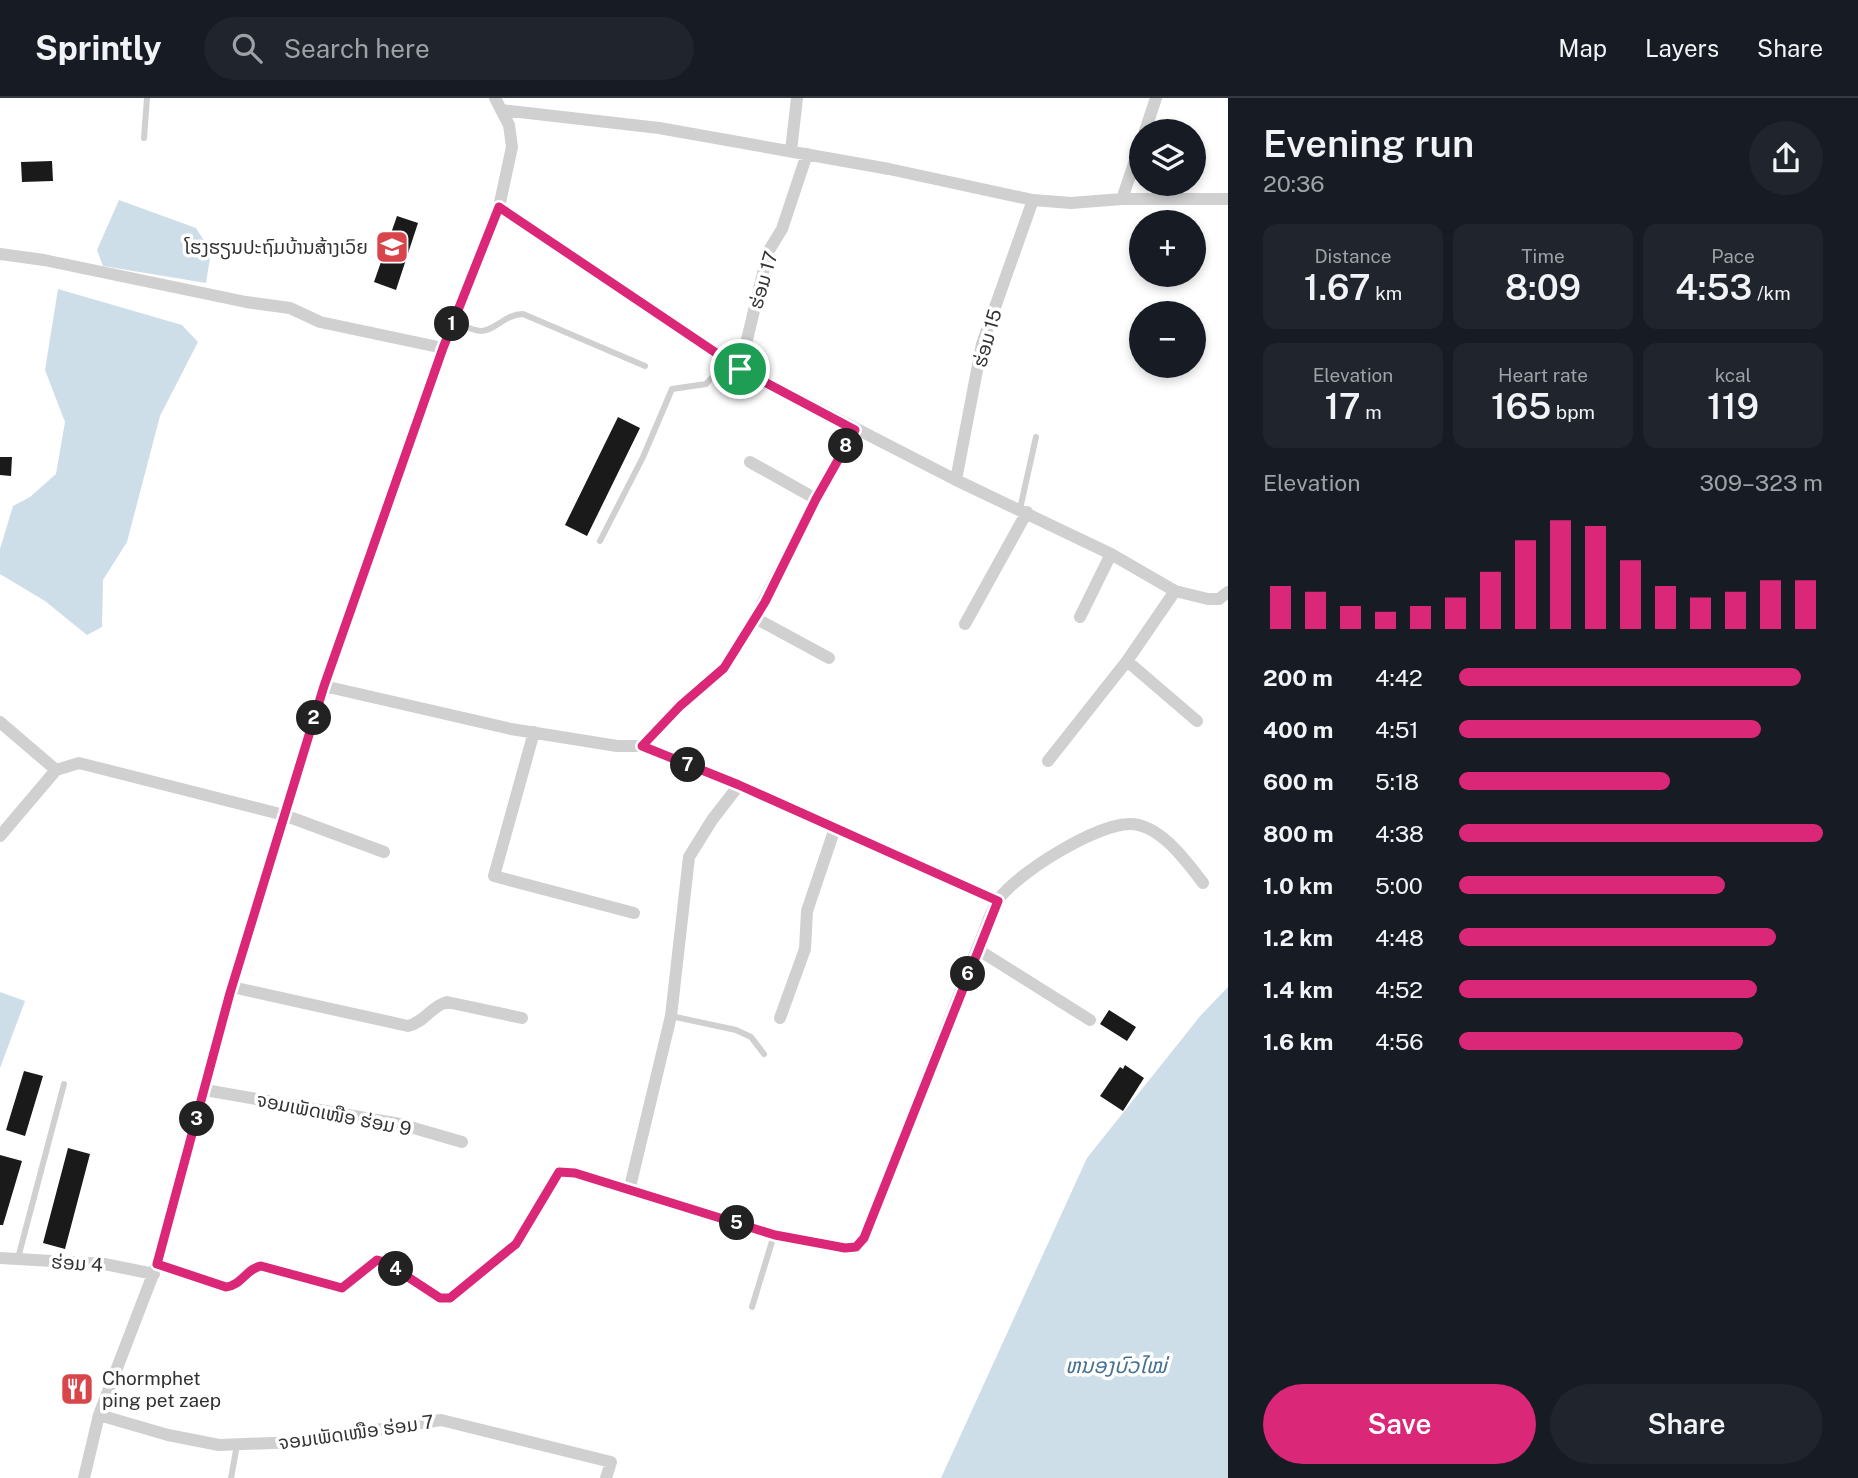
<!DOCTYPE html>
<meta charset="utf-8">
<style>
body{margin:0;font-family:"Public Sans","Noto Sans Lao",sans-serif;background:#20242c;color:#f1f3f6;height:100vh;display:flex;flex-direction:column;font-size:26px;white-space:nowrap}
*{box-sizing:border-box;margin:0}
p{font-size:23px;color:#9ea1a6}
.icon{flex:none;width:38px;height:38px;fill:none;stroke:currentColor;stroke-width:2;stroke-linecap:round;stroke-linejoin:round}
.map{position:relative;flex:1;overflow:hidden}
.side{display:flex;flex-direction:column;background:#171b24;width:630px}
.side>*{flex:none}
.buttons{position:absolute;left:1129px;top:21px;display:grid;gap:14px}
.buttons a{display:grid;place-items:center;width:77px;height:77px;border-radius:50%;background:#171b24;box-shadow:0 4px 10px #0003;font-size:35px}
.pin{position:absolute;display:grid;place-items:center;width:60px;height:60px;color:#fff;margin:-30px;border:4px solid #fff;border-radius:50%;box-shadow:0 2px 7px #0007}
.km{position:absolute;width:35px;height:35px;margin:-18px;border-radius:50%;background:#222;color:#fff;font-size:19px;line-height:35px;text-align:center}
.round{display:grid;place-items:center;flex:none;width:74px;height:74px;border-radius:37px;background:#20242c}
.summary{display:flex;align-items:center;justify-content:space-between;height:119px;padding:0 35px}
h1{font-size:38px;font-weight:600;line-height:52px}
.stats{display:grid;grid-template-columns:repeat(3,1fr);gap:10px;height:119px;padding:7px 35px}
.stats div{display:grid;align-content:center;border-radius:14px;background:#20242c;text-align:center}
.stats b{font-size:35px;font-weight:600}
.stats small{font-size:19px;font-weight:400}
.stats p{font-size:19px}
.chart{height:196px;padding:14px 35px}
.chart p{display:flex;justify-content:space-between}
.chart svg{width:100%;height:126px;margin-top:7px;stroke:#db2777;stroke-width:6}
.button{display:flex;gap:14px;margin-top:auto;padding:14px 35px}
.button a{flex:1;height:80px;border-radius:42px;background:#db2777;color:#fff;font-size:28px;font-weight:600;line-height:80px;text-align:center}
.button a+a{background:#20242c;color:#f1f3f6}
ul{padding:0 35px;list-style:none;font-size:23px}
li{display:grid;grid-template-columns:112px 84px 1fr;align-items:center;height:52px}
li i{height:18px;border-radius:9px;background:#db2777}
header{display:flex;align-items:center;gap:42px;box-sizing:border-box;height:98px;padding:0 35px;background:#171b24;border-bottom:2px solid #363941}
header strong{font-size:33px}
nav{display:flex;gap:38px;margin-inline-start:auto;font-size:24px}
.search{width:490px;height:63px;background:#20242c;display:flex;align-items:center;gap:18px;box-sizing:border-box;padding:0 24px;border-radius:38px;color:#9ea1a6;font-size:26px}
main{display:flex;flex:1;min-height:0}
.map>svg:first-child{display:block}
</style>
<header>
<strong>Sprintly</strong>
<div class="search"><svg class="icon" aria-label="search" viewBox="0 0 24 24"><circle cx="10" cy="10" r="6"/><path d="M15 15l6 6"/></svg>Search here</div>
<nav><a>Map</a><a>Layers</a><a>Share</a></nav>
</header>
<main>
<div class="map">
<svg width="1228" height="1380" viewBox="0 0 1228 1380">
<rect width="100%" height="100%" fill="#fff"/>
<path fill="#cedee9" d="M 119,102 L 196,130 L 211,154 L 206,185 L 103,168 L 97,152 Z
M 58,191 L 182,227 L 198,244 L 160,318 L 127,444 L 103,482 L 102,529 L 87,537 L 45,503 L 0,476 L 0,451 L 13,408 L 30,399 L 56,376 L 65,324 L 45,272 Z
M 1228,889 L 1228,1380 L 941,1380 L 1087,1060 L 1201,917 Z
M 0,894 L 25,903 L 0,970 Z"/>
<path fill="#1a1a1a" d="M 52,63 L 53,83 L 22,84 L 21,64 Z
M 397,118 L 418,125 L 396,192 L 374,184 Z
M 618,319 L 640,330 L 587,438 L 565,427 Z
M 0,359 L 12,359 L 11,378 L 0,377 Z
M 1109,912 L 1136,929 L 1127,943 L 1100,926 Z
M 1125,967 L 1144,980 L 1123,1013 L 1100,998 L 1120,969 L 1123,971 Z
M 24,973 L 43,978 L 25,1038 L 6,1032 Z
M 68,1050 L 90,1056 L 65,1151 L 43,1145 Z
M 0,1057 L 22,1063 L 3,1127 L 0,1127 Z"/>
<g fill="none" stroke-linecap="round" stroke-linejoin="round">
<path stroke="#d0d0d0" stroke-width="6" d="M 144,40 L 147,0
M 454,224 C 462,227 473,233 481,233 C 495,233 505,216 523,216 L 645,268
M 1020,411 L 1036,339
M 600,443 L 643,359 L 672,291 L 706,286 L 727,263
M 671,918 L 736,932 L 751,939 L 764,956
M 18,1160 L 64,986
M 752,1209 L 774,1137
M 231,1380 L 237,1347"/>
<path stroke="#d0d0d0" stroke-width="12" d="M 501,12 L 659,30 L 889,71 L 1033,102 L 1071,105 L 1122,101 L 1228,101
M 1145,33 L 1156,0
M 791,53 L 797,0
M 1122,101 L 1141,45
M 499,109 L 740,271 L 956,382 L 1111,456 L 1175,493 L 1208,501 L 1219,501 L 1228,494
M 0,156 L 44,162 L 246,204 L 290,210 L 320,224 L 443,250
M 740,271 L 768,154 L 782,131 L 807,56
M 750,364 L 816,401
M 956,382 L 982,246 L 1033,102
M 1080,519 L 1111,456
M 965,526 L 1027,414
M 829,560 L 755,520 L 816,401 L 855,332
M 1127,563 L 1197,623
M 324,588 L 511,631 L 617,648 L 642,648 L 739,687 L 998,803
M 0,624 L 56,672 L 79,665 L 284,717 L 384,754
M 534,634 L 494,778 L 634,815
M 642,648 L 680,608 L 725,570 L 755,520
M 1048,663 L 1127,563 L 1175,493
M 0,738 L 56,672
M 232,889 L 408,928 C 425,924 431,908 447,904 L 522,920
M 780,920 L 805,851 L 807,813 L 835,730
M 1090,922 L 977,851 C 984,836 989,816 998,802 C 1017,775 1096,726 1130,726 C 1160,726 1187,764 1203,785
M 205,992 L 400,1026 L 462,1044
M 629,1093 L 671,918 L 689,759 L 712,722 L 739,687
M 0,1160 L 104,1166 L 154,1176
M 157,1166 L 226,1189 C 241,1188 247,1170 261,1168 L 342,1190 L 377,1162 L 385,1164 L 440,1200 L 450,1200 L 516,1146 L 559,1074 L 575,1075 L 774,1137 L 845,1150 L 856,1149 L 864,1140 L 977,851
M 99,1317 L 168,1337 L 219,1347 L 298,1344 L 441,1322 L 611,1364 L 606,1380
M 84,1380 L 99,1317 L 157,1166 L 230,895 L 324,588 L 443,250 L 499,109 L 512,49 L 509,27 L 495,0"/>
</g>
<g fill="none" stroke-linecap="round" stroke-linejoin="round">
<defs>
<path id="route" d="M 499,109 L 740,271 L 855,332 L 816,401 L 765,504 L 724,570 L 680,608 L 642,648 L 739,687 L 998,803 L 864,1140 L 856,1149 L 845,1150 L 775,1137 L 575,1075 L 559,1074 L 516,1146 L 450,1200 L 440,1200 L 385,1164 L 377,1162 L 342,1190 L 261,1168 C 247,1170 241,1188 226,1189 L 157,1166 L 230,895 L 324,588 L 443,250 Z"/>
</defs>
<use href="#route" stroke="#fff" stroke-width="14"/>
<use href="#route" stroke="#db2777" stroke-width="9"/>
</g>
<defs>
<symbol id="school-square" viewBox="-11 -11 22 22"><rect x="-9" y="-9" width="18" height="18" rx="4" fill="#d8464c" stroke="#fff"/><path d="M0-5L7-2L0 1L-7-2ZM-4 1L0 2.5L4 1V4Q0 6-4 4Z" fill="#fff"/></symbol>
<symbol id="restaurant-square" viewBox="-11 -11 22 22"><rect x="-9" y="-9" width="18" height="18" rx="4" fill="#d8464c" stroke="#fff"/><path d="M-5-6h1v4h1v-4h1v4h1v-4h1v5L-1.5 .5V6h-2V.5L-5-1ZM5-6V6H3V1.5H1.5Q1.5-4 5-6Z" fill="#fff"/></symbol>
</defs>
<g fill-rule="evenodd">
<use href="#school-square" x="373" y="130" width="38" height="38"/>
<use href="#restaurant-square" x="58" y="1272" width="38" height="38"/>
</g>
<g text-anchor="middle" stroke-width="7" stroke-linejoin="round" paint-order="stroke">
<g font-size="19" fill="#333" stroke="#fff" text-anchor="end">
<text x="368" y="156">ໂຮງຮຽນປະຖົມບ້ານສ້າງເວົຍ</text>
<text x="102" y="1287" text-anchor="start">Chormphet<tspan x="102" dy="22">ping pet zaep</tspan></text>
</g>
<g font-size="19" fill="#333" stroke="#fff">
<text transform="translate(763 182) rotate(-74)" y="7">ຮ່ອມ 17</text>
<text transform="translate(987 240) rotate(-74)" y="7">ຮ່ອມ 15</text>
<text transform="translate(334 1016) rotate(11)" y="7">ຈອມເພັດເໜືອ ຮ່ອມ 9</text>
<text transform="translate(77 1165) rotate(4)" y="7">ຮ່ອມ 4</text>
<text transform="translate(356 1334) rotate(-8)" y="7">ຈອມເພັດເໜືອ ຮ່ອມ 7</text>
</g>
<g font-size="21" font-style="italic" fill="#467090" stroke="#fff">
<text x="1116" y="1275">ຫນອງບົວໄໝ່</text>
</g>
</g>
</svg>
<div class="buttons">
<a><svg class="icon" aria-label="layers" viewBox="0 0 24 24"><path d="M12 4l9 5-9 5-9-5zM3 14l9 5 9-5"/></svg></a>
<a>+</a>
<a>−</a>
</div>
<div class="pin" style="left:740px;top:271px;background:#1e9e55"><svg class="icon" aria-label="arrive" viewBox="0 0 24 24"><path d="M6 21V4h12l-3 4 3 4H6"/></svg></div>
<b class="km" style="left:452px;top:226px">1</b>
<b class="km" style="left:314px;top:620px">2</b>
<b class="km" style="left:197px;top:1021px">3</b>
<b class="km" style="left:396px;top:1171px">4</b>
<b class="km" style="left:737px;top:1125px">5</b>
<b class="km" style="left:968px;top:876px">6</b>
<b class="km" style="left:688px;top:667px">7</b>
<b class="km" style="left:846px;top:348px">8</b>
</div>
<section class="side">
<div class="summary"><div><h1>Evening run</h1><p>20:36</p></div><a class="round"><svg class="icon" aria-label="share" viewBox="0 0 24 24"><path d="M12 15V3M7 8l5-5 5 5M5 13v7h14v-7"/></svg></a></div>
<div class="stats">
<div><p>Distance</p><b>1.67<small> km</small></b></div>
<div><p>Time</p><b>8:09</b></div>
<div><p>Pace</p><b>4:53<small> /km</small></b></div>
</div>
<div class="stats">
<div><p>Elevation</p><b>17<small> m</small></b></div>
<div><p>Heart rate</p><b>165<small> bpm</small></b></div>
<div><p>kcal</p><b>119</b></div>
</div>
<div class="chart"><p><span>Elevation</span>309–323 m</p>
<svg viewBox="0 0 160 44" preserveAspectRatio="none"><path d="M5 44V29M15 44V31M25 44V36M35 44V38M45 44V36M55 44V33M65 44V24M75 44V13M85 44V6M95 44V8M105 44V20M115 44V29M125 44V33M135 44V31M145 44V27M155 44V27"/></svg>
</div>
<ul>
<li><b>200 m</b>4:42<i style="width:94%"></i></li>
<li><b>400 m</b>4:51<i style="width:83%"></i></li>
<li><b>600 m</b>5:18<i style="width:58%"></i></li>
<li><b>800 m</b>4:38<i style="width:100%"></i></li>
<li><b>1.0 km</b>5:00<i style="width:73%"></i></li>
<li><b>1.2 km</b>4:48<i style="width:87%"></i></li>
<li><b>1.4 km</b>4:52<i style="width:82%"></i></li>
<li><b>1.6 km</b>4:56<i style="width:78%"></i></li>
</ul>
<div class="button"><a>Save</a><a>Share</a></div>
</section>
</main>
